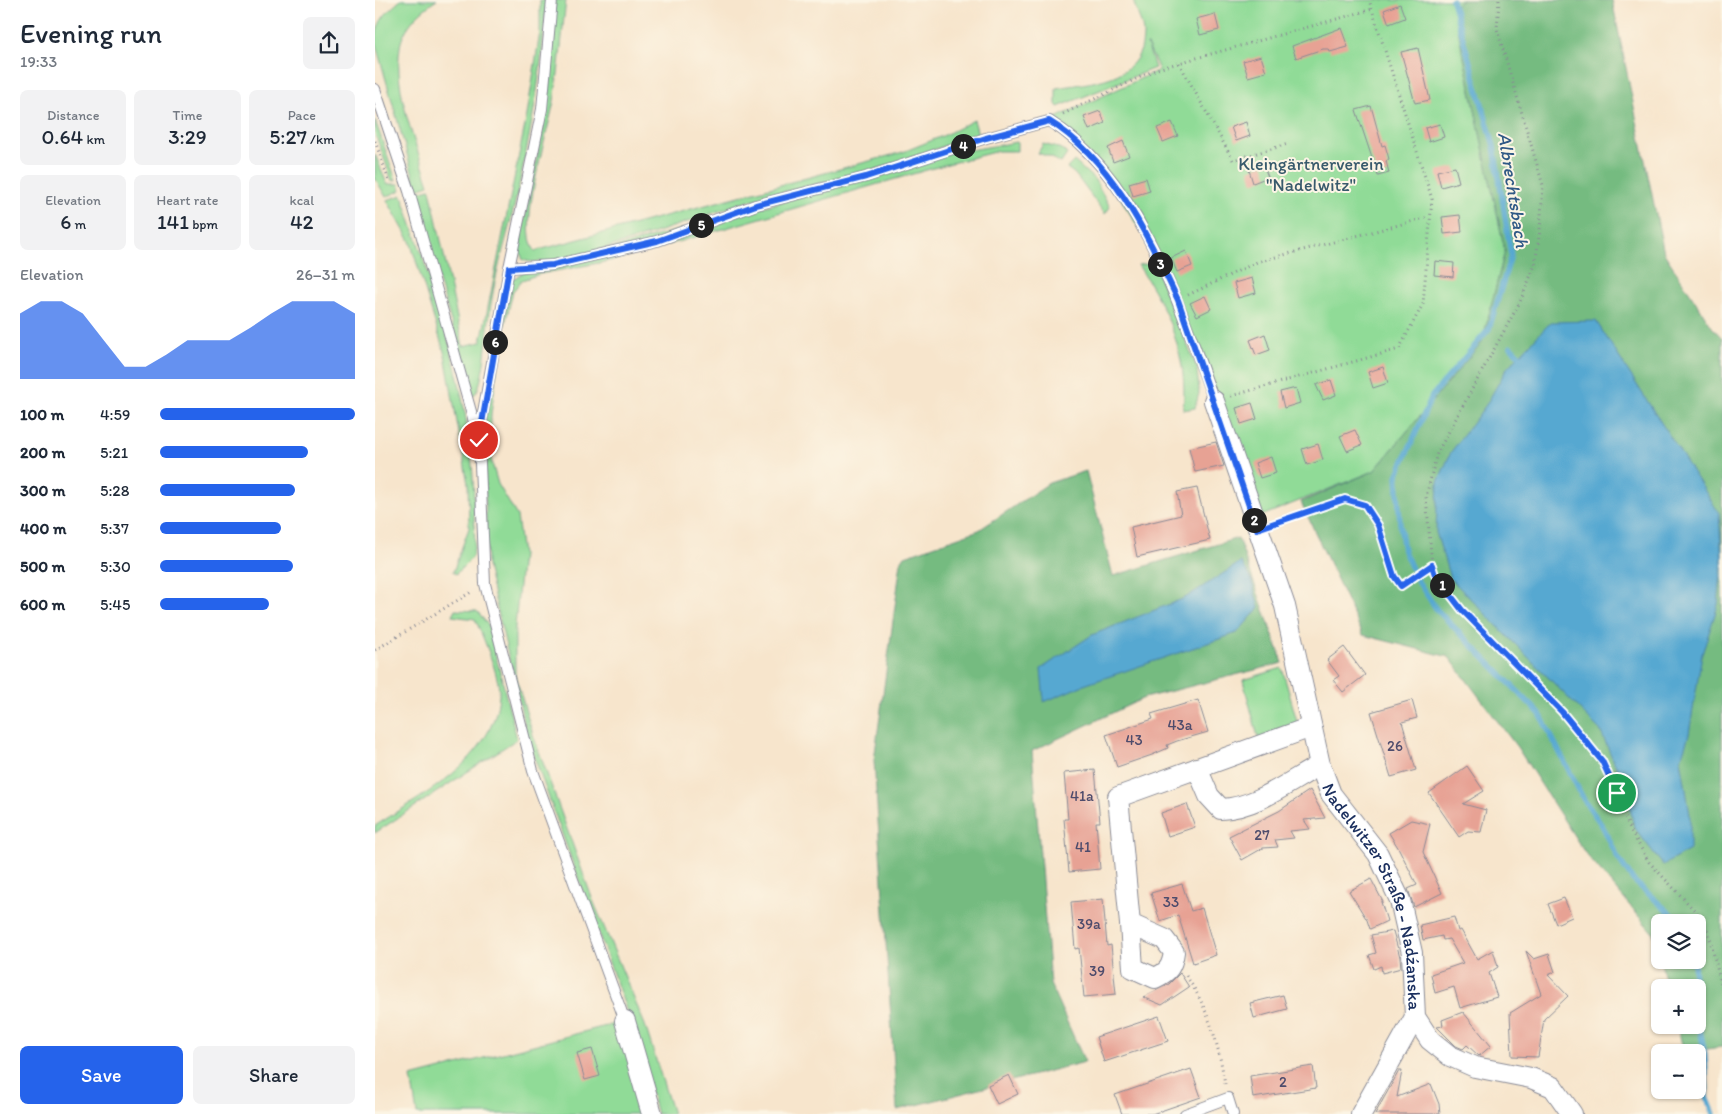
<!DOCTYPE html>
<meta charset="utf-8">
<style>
body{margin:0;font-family:Itim,sans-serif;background:#f2f2f3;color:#1f2937;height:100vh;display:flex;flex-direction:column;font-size:19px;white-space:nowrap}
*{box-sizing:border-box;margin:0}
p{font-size:16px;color:#747a83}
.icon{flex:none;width:28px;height:28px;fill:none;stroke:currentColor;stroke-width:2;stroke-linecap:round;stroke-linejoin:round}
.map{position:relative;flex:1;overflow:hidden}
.details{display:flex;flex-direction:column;background:#fff;width:375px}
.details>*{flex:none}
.fabs{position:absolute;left:1276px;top:914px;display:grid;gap:10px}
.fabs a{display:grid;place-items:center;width:55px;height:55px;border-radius:8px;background:#fff;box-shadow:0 1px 4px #0004;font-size:25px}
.pin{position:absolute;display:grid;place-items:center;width:42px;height:42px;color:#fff;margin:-21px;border:2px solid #fff;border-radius:50%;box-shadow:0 1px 5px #0007}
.km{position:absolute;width:25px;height:25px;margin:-12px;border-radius:50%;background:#222;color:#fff;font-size:14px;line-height:25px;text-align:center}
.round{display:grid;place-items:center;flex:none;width:52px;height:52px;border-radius:8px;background:#f2f2f3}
.head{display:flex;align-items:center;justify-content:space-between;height:85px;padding:0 20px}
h1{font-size:28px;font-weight:600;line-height:38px}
.metrics{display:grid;grid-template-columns:repeat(3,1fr);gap:8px;height:85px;padding:5px 20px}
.metrics div{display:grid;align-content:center;border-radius:8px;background:#f2f2f3;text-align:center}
.metrics b{font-size:21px;font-weight:600}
.metrics small{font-size:14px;font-weight:400}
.metrics p{font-size:14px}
.chart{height:140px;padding:10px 20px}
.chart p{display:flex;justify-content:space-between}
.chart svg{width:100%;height:90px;margin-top:5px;fill:#2563eb;opacity:.7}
.action{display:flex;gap:10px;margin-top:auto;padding:10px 20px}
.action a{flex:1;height:58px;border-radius:8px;background:#2563eb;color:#fff;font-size:20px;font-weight:600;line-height:58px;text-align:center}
.action a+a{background:#f2f2f3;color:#1f2937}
ul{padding:0 20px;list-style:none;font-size:16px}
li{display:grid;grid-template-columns:80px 60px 1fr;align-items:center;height:38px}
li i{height:12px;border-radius:6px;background:#2563eb}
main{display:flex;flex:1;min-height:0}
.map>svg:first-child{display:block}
</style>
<main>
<section class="details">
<div class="head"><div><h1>Evening run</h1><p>19:33</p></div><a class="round"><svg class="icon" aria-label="share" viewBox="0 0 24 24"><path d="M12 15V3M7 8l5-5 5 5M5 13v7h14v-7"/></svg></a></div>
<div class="metrics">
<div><p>Distance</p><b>0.64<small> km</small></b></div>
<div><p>Time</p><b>3:29</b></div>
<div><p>Pace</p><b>5:27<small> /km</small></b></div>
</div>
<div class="metrics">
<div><p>Elevation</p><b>6<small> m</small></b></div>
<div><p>Heart rate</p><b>141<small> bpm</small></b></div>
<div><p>kcal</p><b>42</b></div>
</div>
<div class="chart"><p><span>Elevation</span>26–31 m</p>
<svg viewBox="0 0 160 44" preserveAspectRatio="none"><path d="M0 44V12L10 6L20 6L30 12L40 25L50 38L60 38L70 32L80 25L90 25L100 25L110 19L120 12L130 6L140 6L150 6L160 12V44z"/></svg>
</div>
<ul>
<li><b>100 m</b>4:59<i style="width:100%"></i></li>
<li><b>200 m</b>5:21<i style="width:76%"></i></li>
<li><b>300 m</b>5:28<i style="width:69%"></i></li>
<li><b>400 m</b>5:37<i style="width:62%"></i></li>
<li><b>500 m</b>5:30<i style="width:68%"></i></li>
<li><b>600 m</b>5:45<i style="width:56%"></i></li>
</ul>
<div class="action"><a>Save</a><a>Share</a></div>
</section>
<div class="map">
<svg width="1347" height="1114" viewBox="0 0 1347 1114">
<rect width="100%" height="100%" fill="#fcf5e5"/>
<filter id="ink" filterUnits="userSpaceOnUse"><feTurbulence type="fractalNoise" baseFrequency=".02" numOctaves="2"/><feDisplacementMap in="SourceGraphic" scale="10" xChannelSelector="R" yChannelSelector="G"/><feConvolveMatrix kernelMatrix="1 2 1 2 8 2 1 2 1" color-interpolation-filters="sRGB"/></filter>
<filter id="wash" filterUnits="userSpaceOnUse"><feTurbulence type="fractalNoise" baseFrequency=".0096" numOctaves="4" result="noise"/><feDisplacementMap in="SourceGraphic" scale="20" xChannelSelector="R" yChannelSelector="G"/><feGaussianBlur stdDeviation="1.12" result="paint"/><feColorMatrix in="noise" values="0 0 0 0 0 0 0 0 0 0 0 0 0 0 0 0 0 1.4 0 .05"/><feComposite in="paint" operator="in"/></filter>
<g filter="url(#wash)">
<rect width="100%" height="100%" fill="#f7e5cc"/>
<path fill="#90db97" stroke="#56857a" d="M 26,0 L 62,0 C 46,10 28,27 25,47 C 18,90 41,144 54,185 L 42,189 L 1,45 C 0,23 10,13 26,0 Z
M 165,0 L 171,0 C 168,70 155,139 139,207 C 130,244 118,281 114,319 C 112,333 109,389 98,396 L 50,233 L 43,192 L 55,189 L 88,346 L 106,342 L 152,115 L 165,32 Z
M 180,0 L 191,0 C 187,32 185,64 180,95 C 175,128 141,226 160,251 L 528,152 L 570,135 L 599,120 L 603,134 C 568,146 532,160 495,171 C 455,182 414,189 374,201 C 335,213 178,273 148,260 L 144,249 L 174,93 Z
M 758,0 L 1088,0 L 1078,6 L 1130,251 L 1107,342 L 999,471 L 879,519 L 788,268 L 724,163 L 674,121 L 784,70 L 772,44 L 780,68 L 683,107 L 681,104 L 681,88 C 714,82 766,82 768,37 C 769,26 761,11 758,0 Z
M 0,120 L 21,180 L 17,181 L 0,133 Z
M 642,142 L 642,151 L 623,151 L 569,165 L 244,259 L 165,274 L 147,280 L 138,291 L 126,341 L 116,414 L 115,456 L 123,484 L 142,516 L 147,555 L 140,626 L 140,675 L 158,735 L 217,898 L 270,1025 L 298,1114 L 282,1114 L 259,1031 L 154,743 L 112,566 L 109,426 L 135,281 L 149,272 L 388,207 L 587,149 L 589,151 Z
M 668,144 L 687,149 L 692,154 L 686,163 L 677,158 L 663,153 Z
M 0,154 L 12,184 L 24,184 L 26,190 L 11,197 L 0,178 Z
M 699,161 L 720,180 L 735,207 L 730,214 L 700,174 L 692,168 Z
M 27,195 C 61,297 100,403 99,512 C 99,525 101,541 98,554 C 96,561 86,568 81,574 L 78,572 L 94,528 L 93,484 L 70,355 L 35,241 L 12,200 Z
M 772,264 L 780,267 L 822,368 L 824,393 L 820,408 L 808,410 C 814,356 792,309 763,265 Z
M 80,610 L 102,611 L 113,625 L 142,739 L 0,833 L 0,826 C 49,794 119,760 124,695 C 126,679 107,634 100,619 L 77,616 Z
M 907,668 L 924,728 L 884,741 L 868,680 Z
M 250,1021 L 277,1114 L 42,1114 L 36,1077 Z"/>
<path fill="#74bb80" stroke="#48756f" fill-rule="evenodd" d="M 1088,0 L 1237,0 L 1289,253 L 1337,327 L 1347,338 L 1347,1047 L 1309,1052 L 1302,1025 L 1322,1025 L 1322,988 L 1292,987 L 1278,933 L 1210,853 L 1142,747 L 1074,657 L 988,635 L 926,502 L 999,471 L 1107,342 L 1130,251 L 1078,6 ZM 1285,922 L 1322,922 L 1322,960 L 1285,960 Z
M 711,471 L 738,576 L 863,538 L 908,663 L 769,698 L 657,751 L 675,984 L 710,1062 L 522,1110 L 499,760 L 526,562 L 530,556 L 604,530 L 674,483 Z"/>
<path fill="#56a8d1" stroke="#386c98" d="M 1221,321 L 1344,513 L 1347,563 L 1343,605 L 1327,654 L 1314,734 L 1306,759 L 1315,815 L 1315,850 L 1288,865 L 1259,827 L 1251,789 L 1225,730 L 1075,578 L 1061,532 L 1063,482 L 1076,452 L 1111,405 L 1132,368 L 1176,322 Z
M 866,562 L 876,578 L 884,608 L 862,633 L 706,686 L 669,702 L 666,669 L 717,635 L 810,598 Z"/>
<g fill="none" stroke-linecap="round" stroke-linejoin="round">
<path stroke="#56a8d1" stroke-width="5.5" d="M 1077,0 L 1119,146 L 1136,255 L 1114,329 L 1057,396 L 1022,476 L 1025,524 L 1029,551 L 1042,580 L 1062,610 L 1165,714 L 1209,800 L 1228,827 L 1243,858 L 1258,880 L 1305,922
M 1136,347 L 1144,355
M 1319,960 L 1320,988
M 1322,1015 L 1330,1054 L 1332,1097 L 1339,1114"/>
</g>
<g id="blocks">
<path fill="#e7a294" d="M 1025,4 L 1030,18 L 1014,24 L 1009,10 Z
M 840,14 L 844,30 L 825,35 L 821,19 Z
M 966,28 L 973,47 L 955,52 L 954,49 L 948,49 L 921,58 L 917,46 Z
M 1043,48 L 1055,100 L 1040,103 L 1026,52 Z
M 886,56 L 891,72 L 873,77 L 868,61 Z
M 996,106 L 1007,146 L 1010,145 L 1014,159 L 1011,161 L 1014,173 L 1003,176 L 981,110 Z
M 725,111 L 730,123 L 714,130 L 709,117 Z
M 797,122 L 803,136 L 788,142 L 782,128 Z
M 871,122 L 875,136 L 861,141 L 856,127 Z
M 1065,124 L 1069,137 L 1054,142 L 1050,128 Z
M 748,141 L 754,156 L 738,162 L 733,148 Z
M 888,164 L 893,177 L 878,183 L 874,170 Z
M 1080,167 L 1084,182 L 1066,187 L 1062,171 Z
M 771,178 L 775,191 L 758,196 L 754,183 Z
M 1085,215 L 1087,232 L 1069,234 L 1067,217 Z
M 811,251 L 817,266 L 802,272 L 796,258 Z
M 1060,261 L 1079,263 L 1078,277 L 1059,275 Z
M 877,278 L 881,293 L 863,298 L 859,283 Z
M 830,296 L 836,309 L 822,316 L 815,303 Z
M 890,334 L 895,350 L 881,355 L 875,340 Z
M 1008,367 L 1013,383 L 998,388 L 993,372 Z
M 956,380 L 961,395 L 948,400 L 941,385 Z
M 921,388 L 925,403 L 909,408 L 905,392 Z
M 877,403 L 882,419 L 866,424 L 861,408 Z
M 980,430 L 987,445 L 972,451 L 965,436 Z
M 841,442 L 849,466 L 820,472 L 814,448 Z
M 943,444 L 948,460 L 932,465 L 927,449 Z
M 896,457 L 901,473 L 885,478 L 880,463 Z
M 822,488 L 835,540 L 762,557 L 756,527 L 806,515 L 802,492 Z
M 969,647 L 990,675 L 968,692 L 958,680 L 964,676 L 952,660 Z
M 823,700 L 833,732 L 802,741 L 792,745 L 793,748 L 777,755 L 742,767 L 731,735 L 778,719 L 776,714 Z
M 1037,700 L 1042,718 L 1027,722 L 1041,770 L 1016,777 L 996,712 Z
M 1092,766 L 1109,791 L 1088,804 L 1111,810 L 1106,832 L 1093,831 L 1084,837 L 1054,793 Z
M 720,770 L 725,822 L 721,822 L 725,869 L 694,872 L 689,819 L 693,819 L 689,773 Z
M 935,790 L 950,818 L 929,820 L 935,829 L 915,831 L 919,838 L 900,840 L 903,847 L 888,848 L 867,860 L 854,836 L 904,811 Z
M 812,804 L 820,827 L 793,836 L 786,813 Z
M 1036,820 L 1055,824 L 1048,852 L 1067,893 L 1039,907 L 1033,889 L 1042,885 L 1024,849 L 1014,833 Z
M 996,879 L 1008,902 L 1006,902 L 1012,921 L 995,929 L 992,920 L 974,891 Z
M 807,884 L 816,911 L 827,908 L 841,955 L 818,963 L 803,915 L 785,921 L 776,893 Z
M 1189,898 L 1197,917 L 1181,924 L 1173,904 Z
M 728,899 L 732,946 L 736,945 L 741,994 L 709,997 L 704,948 L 700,949 L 696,902 Z
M 1079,917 L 1083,931 L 1086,930 L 1102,959 L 1118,950 L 1123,967 L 1114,973 L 1122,997 L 1085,1008 L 1079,987 L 1060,993 L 1056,974 L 1088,963 L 1074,939 L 1068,940 L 1067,936 L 1048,940 L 1045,925 Z
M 1018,931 L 1025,957 L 1026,968 L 1007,973 L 1006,966 L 999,969 L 994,955 L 1001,953 L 996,935 Z
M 1151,951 L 1159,959 L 1174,954 L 1180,972 L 1173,975 L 1193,996 L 1169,1019 L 1163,1057 L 1137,1056 L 1135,1013 L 1166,994 Z
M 805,973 L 814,987 L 787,1005 L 768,997 L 794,984 Z
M 908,995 L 912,1009 L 879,1018 L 875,1003 Z
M 1088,1012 L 1116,1046 L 1104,1056 L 1092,1045 L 1088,1049 L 1081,1046 L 1062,1027 L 1068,1026 L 1067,1020 Z
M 784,1016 L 793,1041 L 729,1062 L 721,1037 Z
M 217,1049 L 225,1076 L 210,1080 L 202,1053 Z
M 938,1066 L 941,1088 L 878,1098 L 875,1076 Z
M 816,1069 L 826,1097 L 777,1114 L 747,1114 L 740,1095 Z
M 1024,1071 L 1027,1071 L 1022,1097 L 1056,1084 L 1064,1104 L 1065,1114 L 1000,1114 Z
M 634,1075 L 643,1094 L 622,1104 L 613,1085 Z"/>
</g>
</g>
<g filter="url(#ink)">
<use href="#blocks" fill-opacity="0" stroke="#898a95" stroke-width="1"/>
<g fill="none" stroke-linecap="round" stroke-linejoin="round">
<defs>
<path id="lane" d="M 0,89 L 34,191 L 104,440 L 110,584 L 158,771 L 250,1021
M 134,268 L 178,265 L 282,241 L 381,205 L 491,177 L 611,138 L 674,121 C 762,174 806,308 839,401
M 104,435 L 134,268 L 167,109 L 177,0
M 810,1114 L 853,1098 L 858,1114"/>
<g id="street">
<path id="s1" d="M 839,401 L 910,606 L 945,765 L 956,794 L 1003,854 L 1025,900 L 1037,953 L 1040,1017 L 1055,1040 L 1075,1056 L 1100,1067 L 1156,1078 L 1178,1087 L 1197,1114"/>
<path d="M 822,768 L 834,796 L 846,809 C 881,808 915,781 945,765"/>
<path d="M 755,924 L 758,968 L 780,978 C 793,972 797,967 799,952 L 789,939 L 755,924 L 743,797 L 936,727"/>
<path d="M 250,1021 L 277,1114"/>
<path d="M 986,1114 L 1040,1017"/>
</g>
</defs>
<use href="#lane" stroke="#898a95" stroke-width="12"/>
<use href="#street" stroke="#898a95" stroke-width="22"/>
<path stroke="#898a95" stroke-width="3" stroke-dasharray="1 4" stroke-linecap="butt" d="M 1124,0 L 1122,29 L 1168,185 L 1165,230 L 1160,265 L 1145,302 L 1062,453 L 1051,497 L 1057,565 L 1060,575 L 1087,610 L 1187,712 L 1227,761 L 1256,831 L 1274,862 L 1322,913 L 1333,931 L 1347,988
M 804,63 L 858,160 L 913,144
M 688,114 L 782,69 L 998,9
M 0,141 L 14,181
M 813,295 L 882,262 L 1054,217
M 856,396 L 1024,349 L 1048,304 L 1057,199 L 994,0
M 900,523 L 970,499 L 990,505 L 1003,525 L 1019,576 L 1026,586 L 1057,565
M 0,650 L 98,591
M 811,976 C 834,1008 844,1047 850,1084"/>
<use href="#lane" stroke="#fff" stroke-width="10"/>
<use href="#street" stroke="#fff" stroke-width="20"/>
</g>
</g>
<g fill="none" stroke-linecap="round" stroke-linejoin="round" filter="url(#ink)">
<defs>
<path id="route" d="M 104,440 L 134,268 L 178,265 L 282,241 L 381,205 L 491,177 L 611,138 L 674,121 C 738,160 772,235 803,300 L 882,529 L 970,499 L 990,505 L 1003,525 L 1019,576 L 1026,586 L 1057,565 L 1060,575 L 1087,610 L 1187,712 L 1227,761 L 1242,793"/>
</defs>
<use href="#route" stroke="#fff" stroke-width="10"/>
<use href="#route" stroke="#2563eb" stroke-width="6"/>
</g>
<g text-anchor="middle" stroke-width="4" stroke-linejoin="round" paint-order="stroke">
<g font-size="15" fill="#4e4c6c">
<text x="805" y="730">43a</text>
<text x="759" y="745">43</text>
<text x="1020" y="751">26</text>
<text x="707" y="801">41a</text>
<text x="887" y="840">27</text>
<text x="708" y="852">41</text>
<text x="796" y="907">33</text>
<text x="714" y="929">39a</text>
<text x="722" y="976">39</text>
<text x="908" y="1087">2</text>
</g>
<g font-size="18" fill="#385a6c" stroke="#fcf5e5">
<text x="936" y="170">Kleingärtnerverein<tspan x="936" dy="21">"Nadelwitz"</tspan></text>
</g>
<g font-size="18" fill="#1b2f5e" stroke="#fcf5e5">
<text dy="6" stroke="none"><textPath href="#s1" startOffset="525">Nadelwitzer Straße - Nadźanska</textPath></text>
</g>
<g font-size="19" font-style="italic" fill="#305986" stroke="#fcf5e5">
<text transform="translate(1139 190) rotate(81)" y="7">Albrechtsbach</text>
</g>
</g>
</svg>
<div class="fabs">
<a><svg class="icon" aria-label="layers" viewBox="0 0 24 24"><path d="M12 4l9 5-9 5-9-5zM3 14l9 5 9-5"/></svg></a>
<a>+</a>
<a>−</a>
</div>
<div class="pin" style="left:1242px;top:793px;background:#1e9e55"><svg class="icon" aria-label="arrive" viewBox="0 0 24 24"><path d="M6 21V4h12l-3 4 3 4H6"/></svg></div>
<div class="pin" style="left:104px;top:440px;background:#d93025"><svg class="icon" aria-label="check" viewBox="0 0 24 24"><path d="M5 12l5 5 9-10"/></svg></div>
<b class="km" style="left:1067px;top:585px">1</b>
<b class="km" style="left:879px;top:520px">2</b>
<b class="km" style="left:785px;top:264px">3</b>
<b class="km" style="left:588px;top:146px">4</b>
<b class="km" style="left:326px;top:225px">5</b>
<b class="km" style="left:120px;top:342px">6</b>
</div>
</main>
